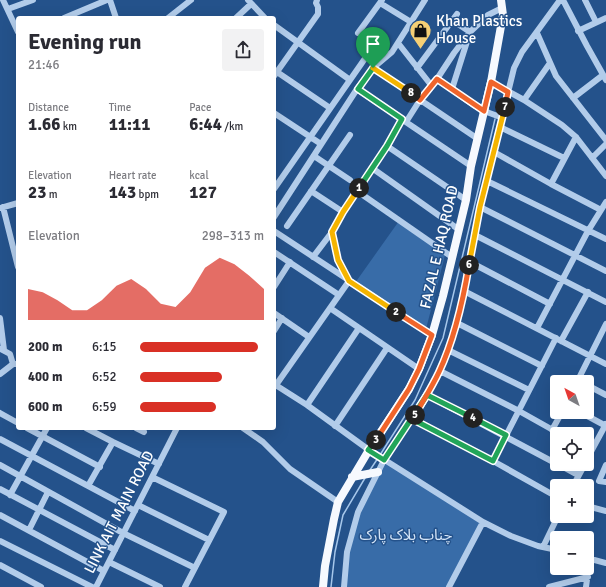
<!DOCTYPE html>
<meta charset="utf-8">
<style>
body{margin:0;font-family:Signika,"Noto Sans Arabic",sans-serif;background:#f2f2f3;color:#2b2b33;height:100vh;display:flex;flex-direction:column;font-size:15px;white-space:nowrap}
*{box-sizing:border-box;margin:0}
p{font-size:13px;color:#7c7c81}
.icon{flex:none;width:22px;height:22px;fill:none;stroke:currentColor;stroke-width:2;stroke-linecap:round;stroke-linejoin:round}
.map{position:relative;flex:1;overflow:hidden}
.sheet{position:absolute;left:16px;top:16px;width:260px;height:414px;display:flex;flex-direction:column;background:#fff;border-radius:4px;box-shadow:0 4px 16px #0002}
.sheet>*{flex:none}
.needle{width:26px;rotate:320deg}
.buttons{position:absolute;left:550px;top:375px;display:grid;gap:8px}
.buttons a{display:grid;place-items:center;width:44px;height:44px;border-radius:4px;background:#fff;box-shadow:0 4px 16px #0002;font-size:20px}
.pin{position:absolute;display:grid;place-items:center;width:34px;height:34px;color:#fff;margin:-41px -17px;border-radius:50% 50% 50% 0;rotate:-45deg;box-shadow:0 0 4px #0007}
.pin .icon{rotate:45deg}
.km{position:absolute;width:20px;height:20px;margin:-10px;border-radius:50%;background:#222;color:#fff;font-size:11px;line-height:20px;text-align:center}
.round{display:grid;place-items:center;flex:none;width:42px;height:42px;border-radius:4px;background:#f2f2f3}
.head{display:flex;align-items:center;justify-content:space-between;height:68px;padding:0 12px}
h1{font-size:22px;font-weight:700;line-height:30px}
.figures{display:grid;grid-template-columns:repeat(3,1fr);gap:6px;height:68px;padding:4px 12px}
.figures div{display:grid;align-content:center}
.figures b{font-size:17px;font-weight:700}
.figures small{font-size:11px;font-weight:400}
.figures p{font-size:11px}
.chart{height:112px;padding:8px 12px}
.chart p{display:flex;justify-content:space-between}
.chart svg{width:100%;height:72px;margin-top:4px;fill:#d93025;opacity:.7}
ul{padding:0 12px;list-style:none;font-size:13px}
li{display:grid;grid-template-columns:64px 48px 1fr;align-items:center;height:30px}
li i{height:10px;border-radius:5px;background:#d93025}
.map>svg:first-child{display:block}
</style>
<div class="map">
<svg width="606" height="587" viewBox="0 0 606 587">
<rect width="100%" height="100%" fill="#24528b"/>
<path fill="#386ca8" d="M 399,221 L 445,255 L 426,329 L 355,283 Z
M 384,460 L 483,522 L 449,587 L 344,587 L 347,552 L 358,512 Z"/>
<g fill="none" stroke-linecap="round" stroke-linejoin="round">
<path stroke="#a6c7eb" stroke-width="1.5" d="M 380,455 L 415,400 L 443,338 L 495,119
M 370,470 L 378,458
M 331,587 L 335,552 L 343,515 L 365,478"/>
<path stroke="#b2ccea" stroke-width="6" d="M 3,0 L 18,32
M 110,0 L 116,18
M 248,0 L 265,18
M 563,0 L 587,46 L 606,80
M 585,0 L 596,22
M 380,3 L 411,22
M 8,9 L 33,0
M 64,18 L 107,0
M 168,18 L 191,0
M 236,18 L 251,4
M 452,20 L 470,32 L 452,89
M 274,25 L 350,80
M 578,31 L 606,18
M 358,33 L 382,0
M 537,33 L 556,76 L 606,140
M 398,43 L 431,85
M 373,68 L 478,139
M 417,68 L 457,14
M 277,72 L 330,108
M 274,76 L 318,14 L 318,7 L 316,3 L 317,0
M 437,79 L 475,106 L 484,111 L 503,118
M 491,82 L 524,100 L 562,125 L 576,137 L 606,176
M 357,89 L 471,166
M 573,98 L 603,75
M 524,100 L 550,63
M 274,113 L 321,144
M 406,122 L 420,100 L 437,79 L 454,53 L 470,32 L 488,15 L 502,8
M 500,127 L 564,158
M 387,146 L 466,200
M 494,152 L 551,184 L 601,210
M 314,156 L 350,180
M 592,158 L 606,144
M 372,168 L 458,229
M 487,181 L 606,239
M 551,184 L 576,137
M 274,189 L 373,47
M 311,191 L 343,212
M 357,191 L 452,257
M 3,207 L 18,267
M 480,207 L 606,271
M 0,208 L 18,203
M 274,217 L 357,89 L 373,68 L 392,52 L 425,0
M 287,226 L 350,135
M 274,231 L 432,335
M 475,235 L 606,302
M 274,252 L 339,295
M 313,257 L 332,232 L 343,212 L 387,146 L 402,119
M 470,262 L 550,304
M 274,287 L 290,262
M 464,291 L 606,364
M 330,308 L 419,369
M 274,313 L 309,337
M 0,318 L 4,350
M 457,323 L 542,366
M 537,328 L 588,231 L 606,202
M 274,331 L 282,318
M 561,341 L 588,292
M 1,349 L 10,354 L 13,364
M 448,350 L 529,390
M 440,371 L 519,411 L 560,434
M 0,374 L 13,364 L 18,364
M 577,382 L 606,324
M 274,384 L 307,405 L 369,450 L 483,522 L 511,536 L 538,546 L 557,550
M 276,385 L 349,281 L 338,260 L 332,232
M 587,385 L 606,395
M 427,395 L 557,464
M 307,405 L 359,328
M 580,412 L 606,426
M 0,413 L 18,423
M 413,419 L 493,461 L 557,497
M 335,426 L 387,348
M 27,428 L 100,467
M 86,428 L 113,442 L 159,464
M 136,428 L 144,432
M 243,428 L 263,442 L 290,469 L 338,502
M 552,430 L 562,412
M 0,439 L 135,511
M 587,459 L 606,424
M 493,461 L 556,338
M 558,464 L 578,475
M 0,465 L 123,533 L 195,568
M 606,465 L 599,481 L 606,482
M 152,477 L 224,512 L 185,587
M 88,486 L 113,442
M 573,486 L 585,464
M 0,489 L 115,550
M 10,495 L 47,428
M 138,505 L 209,540
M 587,506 L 606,511
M 0,515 L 104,571
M 29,530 L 48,492
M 0,541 L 92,587
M 543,547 L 558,516
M 587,558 L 606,563
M 109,562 L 160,587
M 0,565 L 41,587
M 96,587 L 177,428
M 344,587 L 347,552 L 358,512 L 384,460 L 427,395 L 440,371 L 448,350 L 457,323 L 464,291 L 480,207 L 514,68 L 522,52 L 560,0
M 449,587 L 483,522
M 549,587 L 588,577
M 586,587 L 590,558"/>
<path stroke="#f6f9fe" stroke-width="8" d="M 352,477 L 378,472
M 323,587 L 325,566 L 334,519 L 338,502 L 369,450 L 409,389 L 419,369 L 432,335 L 443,296 L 466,200 L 471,166 L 491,82 L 503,15 L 501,0"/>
</g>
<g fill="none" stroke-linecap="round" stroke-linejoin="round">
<defs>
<path id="split-1" d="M 359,188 L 387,146 L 402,119 L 358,89 L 373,68"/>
<path id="split-2" d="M 359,188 L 343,212 L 332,232 L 338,260 L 349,281 L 396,312"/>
<path id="split-3" d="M 376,440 L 409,389 L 419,369 L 432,335 L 396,312"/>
<path id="split-4" d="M 376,440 L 368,450 L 384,460 L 427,395 L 473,418"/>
<path id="split-5" d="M 415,415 L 412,419 L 493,461 L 506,435 L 473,418"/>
<path id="split-6" d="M 415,415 C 423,401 432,387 439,372 C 455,338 463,301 469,265"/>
<path id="split-7" d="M 469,265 L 480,207 L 505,107"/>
<path id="split-8" d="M 411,93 L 420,100 L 437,79 L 484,111 L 491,82 L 508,92 L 505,107"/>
<path id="split-9" d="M 373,68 L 411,93"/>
</defs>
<use href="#split-1" stroke="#fff" stroke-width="8"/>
<use href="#split-2" stroke="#fff" stroke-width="8"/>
<use href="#split-3" stroke="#fff" stroke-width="8"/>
<use href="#split-4" stroke="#fff" stroke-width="8"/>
<use href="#split-5" stroke="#fff" stroke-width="8"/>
<use href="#split-6" stroke="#fff" stroke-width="8"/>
<use href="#split-7" stroke="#fff" stroke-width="8"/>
<use href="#split-8" stroke="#fff" stroke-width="8"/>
<use href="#split-9" stroke="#fff" stroke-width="8"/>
<use href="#split-1" stroke="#22a559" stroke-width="5"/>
<use href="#split-2" stroke="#f5b400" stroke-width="5"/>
<use href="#split-3" stroke="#f0652b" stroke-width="5"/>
<use href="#split-4" stroke="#22a559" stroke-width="5"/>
<use href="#split-5" stroke="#22a559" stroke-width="5"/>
<use href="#split-6" stroke="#f0652b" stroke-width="5"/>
<use href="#split-7" stroke="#f5b400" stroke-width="5"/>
<use href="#split-8" stroke="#f0652b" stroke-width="5"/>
<use href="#split-9" stroke="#f5b400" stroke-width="5"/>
</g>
<defs>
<symbol id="shop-pin" viewBox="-11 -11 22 30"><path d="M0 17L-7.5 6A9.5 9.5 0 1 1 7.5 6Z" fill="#f5cf75" stroke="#24528b"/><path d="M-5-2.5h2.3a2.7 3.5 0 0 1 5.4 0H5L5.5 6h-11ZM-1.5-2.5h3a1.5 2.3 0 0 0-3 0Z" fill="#111"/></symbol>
</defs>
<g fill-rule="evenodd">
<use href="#shop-pin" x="408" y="18" width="25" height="34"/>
</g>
<g text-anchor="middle" stroke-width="3" stroke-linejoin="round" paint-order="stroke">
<g font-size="15" fill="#fff" stroke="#24528b" text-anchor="start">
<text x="436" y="26">Khan Plastics<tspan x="436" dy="17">House</tspan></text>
</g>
<g font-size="15" fill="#fff" stroke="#24528b">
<text transform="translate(439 247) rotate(-77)" y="5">FAZAL E HAQ ROAD</text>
<text transform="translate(119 512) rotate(-63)" y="5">LINK AIT MAIN ROAD</text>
</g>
<g font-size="15" fill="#d6e6f8" stroke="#24528b">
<text x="406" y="540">چناب بلاک پارک</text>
</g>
</g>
</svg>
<div class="buttons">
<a><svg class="needle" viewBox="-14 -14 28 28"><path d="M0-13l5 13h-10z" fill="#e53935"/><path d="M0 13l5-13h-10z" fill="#7c7c81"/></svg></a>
<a><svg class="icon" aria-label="locate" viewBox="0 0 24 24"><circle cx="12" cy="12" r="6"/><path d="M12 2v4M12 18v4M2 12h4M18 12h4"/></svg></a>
<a>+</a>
<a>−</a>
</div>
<div class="pin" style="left:373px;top:68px;background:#1e9e55"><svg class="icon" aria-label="arrive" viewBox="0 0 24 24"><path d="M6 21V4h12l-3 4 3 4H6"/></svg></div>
<b class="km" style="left:359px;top:188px">1</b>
<b class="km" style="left:396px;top:312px">2</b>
<b class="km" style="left:376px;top:440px">3</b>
<b class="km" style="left:473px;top:418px">4</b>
<b class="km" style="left:415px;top:415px">5</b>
<b class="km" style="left:469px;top:265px">6</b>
<b class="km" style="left:505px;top:107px">7</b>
<b class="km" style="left:411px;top:93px">8</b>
<section class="sheet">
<div class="head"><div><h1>Evening run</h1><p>21:46</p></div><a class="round"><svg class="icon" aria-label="share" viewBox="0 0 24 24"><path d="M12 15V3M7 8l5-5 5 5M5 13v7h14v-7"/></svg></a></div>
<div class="figures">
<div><p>Distance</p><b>1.66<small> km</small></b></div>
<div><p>Time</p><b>11:11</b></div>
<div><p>Pace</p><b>6:44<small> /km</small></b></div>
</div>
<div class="figures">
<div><p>Elevation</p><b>23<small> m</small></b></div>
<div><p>Heart rate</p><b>143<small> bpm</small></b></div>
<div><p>kcal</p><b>127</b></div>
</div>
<div class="chart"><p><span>Elevation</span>298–313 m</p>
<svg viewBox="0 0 160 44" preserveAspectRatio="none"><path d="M0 44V25L10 27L20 32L30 38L40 38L50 32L60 23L70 19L80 25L90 34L100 36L110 27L120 12L130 6L140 10L150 17L160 25V44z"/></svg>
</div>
<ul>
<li><b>200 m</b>6:15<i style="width:95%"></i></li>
<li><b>400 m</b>6:52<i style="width:66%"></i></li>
<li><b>600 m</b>6:59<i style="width:61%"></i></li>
</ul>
</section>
</div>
